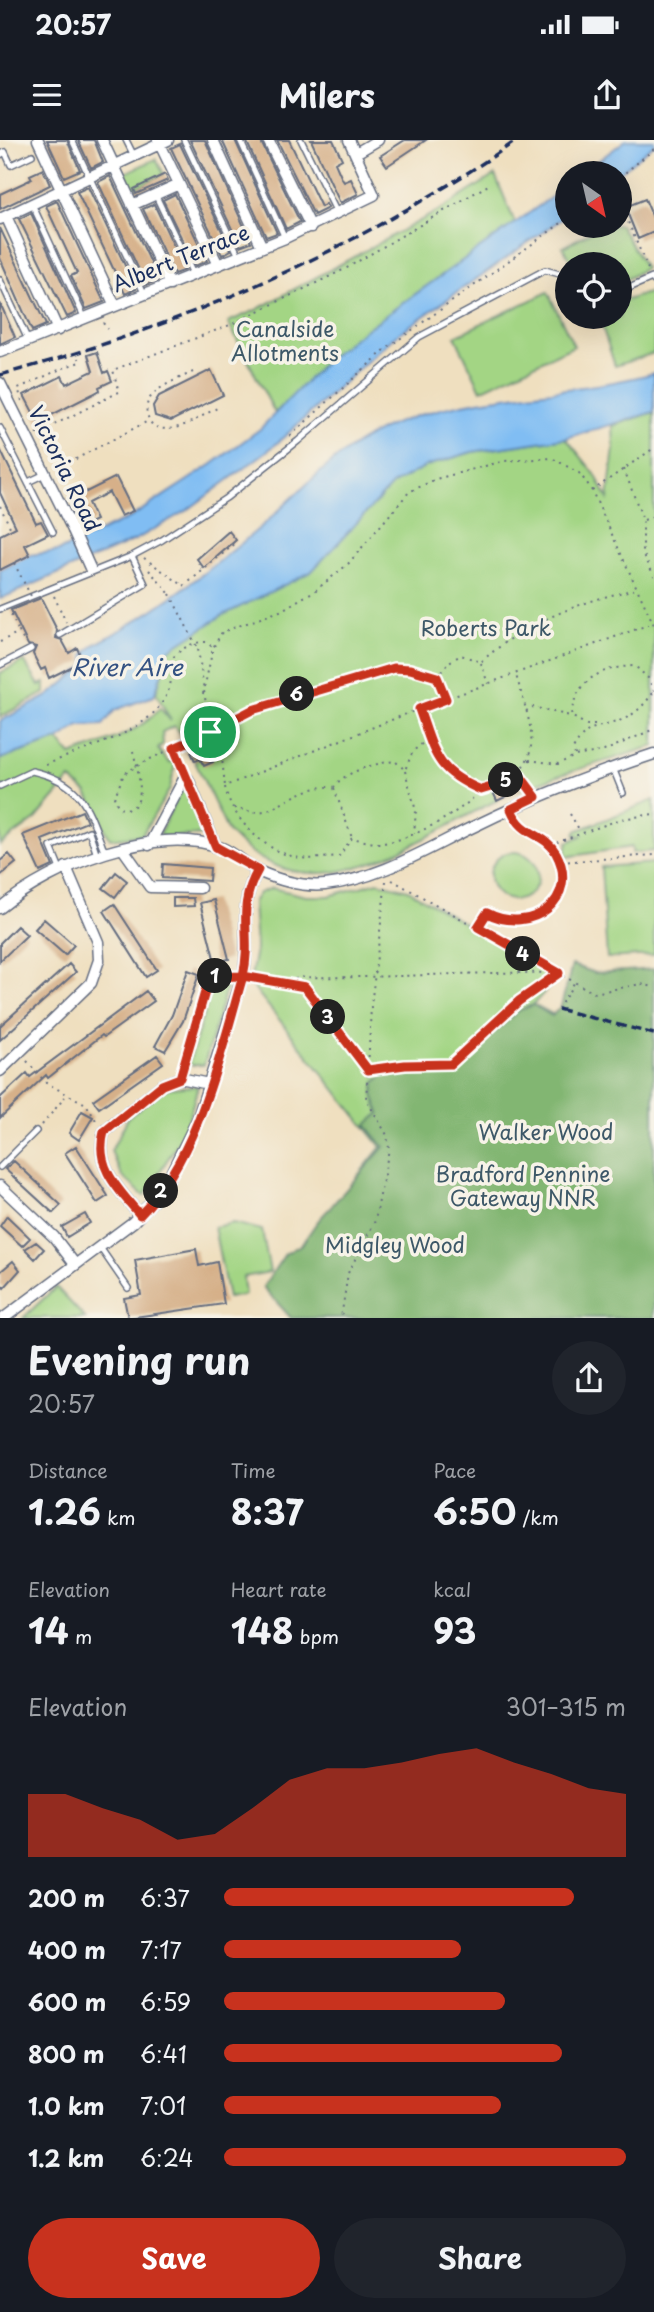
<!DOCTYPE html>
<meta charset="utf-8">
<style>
body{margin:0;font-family:"Playpen Sans",sans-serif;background:#20242c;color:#f1f3f6;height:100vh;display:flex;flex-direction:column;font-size:26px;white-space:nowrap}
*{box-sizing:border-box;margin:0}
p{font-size:23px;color:#9ea1a6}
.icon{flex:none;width:38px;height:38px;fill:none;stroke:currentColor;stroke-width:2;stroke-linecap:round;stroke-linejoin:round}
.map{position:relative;height:1178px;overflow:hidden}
.drawer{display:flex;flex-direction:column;background:#171b24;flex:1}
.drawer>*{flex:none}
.needle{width:46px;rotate:146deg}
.tools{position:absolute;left:555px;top:21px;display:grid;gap:14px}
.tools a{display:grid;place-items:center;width:77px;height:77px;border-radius:50%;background:#171b24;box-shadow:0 7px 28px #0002;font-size:35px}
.pin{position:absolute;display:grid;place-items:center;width:60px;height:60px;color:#fff;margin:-30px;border:4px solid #fff;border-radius:50%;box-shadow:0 2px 7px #0007}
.km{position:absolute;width:35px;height:35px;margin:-18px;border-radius:50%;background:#222;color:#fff;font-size:19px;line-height:35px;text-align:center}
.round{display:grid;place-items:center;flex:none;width:74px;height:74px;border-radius:37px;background:#20242c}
.headline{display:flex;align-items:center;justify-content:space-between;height:119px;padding:0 28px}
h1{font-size:38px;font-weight:700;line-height:52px}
.figures{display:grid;grid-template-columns:repeat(3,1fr);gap:10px;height:119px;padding:7px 28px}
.figures div{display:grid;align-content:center}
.figures b{font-size:35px;font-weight:700}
.figures small{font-size:19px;font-weight:400}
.figures p{font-size:19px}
.chart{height:196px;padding:14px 28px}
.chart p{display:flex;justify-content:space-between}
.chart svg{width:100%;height:126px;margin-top:7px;fill:#c8321e;opacity:.7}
.primary-button{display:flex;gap:14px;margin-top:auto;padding:14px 28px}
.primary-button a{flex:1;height:80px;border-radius:42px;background:#c8321e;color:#fff;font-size:28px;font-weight:700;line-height:80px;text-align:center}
.primary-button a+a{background:#20242c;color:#f1f3f6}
ul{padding:0 28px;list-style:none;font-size:23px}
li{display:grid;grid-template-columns:112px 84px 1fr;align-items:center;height:52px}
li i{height:18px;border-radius:9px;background:#c8321e}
.status{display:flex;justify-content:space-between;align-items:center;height:49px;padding:0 35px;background:#171b24;direction:ltr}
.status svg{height:19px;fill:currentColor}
header{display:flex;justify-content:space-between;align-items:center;height:91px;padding:0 28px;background:#171b24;font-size:32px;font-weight:700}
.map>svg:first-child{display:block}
</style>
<div class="status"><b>20:57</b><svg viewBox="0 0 49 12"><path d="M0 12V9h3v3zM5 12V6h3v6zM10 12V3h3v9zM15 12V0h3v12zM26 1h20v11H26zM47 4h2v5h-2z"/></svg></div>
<header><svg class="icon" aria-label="menu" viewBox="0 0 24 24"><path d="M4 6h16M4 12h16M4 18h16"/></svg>Milers<svg class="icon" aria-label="share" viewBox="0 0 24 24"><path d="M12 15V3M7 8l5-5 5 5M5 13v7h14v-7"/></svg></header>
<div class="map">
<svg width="654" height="1178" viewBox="0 0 654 1178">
<rect width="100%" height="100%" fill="#f7f3e8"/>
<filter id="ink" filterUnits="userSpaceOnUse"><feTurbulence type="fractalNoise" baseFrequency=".0143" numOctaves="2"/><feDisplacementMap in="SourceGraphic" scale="14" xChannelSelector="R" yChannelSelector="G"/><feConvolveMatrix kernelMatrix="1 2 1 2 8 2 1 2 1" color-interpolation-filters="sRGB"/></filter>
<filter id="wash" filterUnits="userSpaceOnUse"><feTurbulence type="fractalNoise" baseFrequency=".00686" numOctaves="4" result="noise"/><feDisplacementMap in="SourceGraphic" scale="28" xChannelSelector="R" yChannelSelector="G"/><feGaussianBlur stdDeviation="1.57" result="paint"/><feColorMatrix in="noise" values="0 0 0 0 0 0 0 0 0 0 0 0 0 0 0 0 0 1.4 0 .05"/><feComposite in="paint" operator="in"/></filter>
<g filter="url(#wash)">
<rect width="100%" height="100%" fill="#efdfbf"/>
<path fill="#a3d584" stroke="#5f8271" stroke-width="2" d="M 156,19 L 164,34 L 133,49 L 125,33 Z
M 495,35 L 515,83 L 358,195 L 275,273 L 228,182 L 256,170 L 440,70 Z
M 620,85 L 645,128 L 620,143 L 620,124 L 573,124 L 563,107 L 601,86 Z
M 654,151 L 654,213 L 615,226 L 599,177 L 620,177 L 620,162 Z
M 548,152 L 574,206 L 481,250 L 455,196 Z
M 654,272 L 654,606 C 610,620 565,632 522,649 C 428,686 320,791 228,692 L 189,609 L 197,605 L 193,596 L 180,593 L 174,586 L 162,592 L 163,604 L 158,609 L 169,623 L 176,620 L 170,649 L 142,695 L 110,699 L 87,653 L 70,639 L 36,679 L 0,705 L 0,619 L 58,600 L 71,615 C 102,603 139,594 160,568 L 171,581 L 156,553 L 165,524 L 164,513 L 223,475 L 311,432 L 392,345 L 407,336 L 426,326 L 472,312 L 566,298 L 595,334 L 608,359 L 614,308 L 613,286 Z
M 24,521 L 39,545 L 45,543 L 45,553 L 0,577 L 0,533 Z
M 181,650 L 187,651 L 205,695 L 162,697 L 160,692 Z
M 654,660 L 654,711 L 632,713 L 632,707 L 565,717 L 568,702 L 581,696 L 575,695 L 576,691 Z
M490 736a24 24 0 1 1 48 0a24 24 0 1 1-48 0Z
M 654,723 L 654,815 L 607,818 L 601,727 Z
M 378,742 L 408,750 L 557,838 L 533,865 L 517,871 L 451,933 L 388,932 L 373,955 L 380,974 L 376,978 L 448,937 L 517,877 L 537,866 L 554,875 L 654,1178 L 299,1172 L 267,1141 L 320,1083 L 381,1007 L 250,843 L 256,809 L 253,762 L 259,753 L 272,748 L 306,756 L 329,756 Z
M 229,839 L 204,925 L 188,925 L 213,844 L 218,840 Z
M 198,946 L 185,992 L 144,1056 L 122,1036 L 111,1011 L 129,976 L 165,948 Z
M 233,1083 L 262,1090 L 270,1132 L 243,1137 L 245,1155 L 228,1158 L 214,1087 Z
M 56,1147 L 85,1178 L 23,1178 Z"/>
<path fill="#82b672" stroke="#4e7268" stroke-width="2" d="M 572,825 L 595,833 L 654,829 L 654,1178 L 291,1178 L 263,1147 L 285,1114 L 302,1104 L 317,1082 L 384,1007 L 366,985 L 380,973 L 373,955 L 375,942 L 388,932 L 451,933 L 517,871 L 533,865 L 552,876 L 561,866 Z"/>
<path fill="#80bdf3" stroke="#4e76a8" stroke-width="2" d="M 626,0 L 654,0 L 654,4 L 619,33 L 582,33 Z
M 567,46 L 567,75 L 394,197 L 274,306 L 189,369 L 135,400 L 0,459 L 0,430 L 30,415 L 59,411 L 131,377 L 211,325 L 260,289 L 328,219 L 358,195 Z
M 654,233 L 654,272 L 566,298 L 472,312 L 426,326 L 392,345 L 311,432 L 223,475 L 164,513 L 165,524 L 154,556 L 115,570 L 103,585 L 79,586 L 58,600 L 0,619 L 0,581 L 48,556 L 86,525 L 84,515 L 94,505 C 154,473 211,430 263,385 C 301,351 336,311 383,289 C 467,250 566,257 654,233 Z"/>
<g id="blocks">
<path fill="#d6b089" d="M 47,0 L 67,0 L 80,30 L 64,37 Z
M 78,0 L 94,0 L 103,22 L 91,28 Z
M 190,0 L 205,0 L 251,102 L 240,106 Z
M 222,0 L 235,0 L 277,93 L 266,97 Z
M 246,0 L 260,0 L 300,82 L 286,89 Z
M 277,0 L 289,0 L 321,67 L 326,64 L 328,68 L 314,75 Z
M 311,0 L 333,0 L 342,19 L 335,23 L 342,39 L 344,42 L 351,39 L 358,54 L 340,63 Z
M 405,0 L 426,0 L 387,26 L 380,16 Z
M 180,4 L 231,110 L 222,115 L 171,8 Z
M 43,29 L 50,45 L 0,69 L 0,54 L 32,39 L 30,35 Z
M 165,34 L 168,40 L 136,54 L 134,49 Z
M 110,36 L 159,140 L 146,145 L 98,42 Z
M 88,47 L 136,149 L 125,154 L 122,147 L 77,52 Z
M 175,54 L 207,121 L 195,126 L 163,60 Z
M 645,59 L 654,80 L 654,92 L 638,99 L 625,67 Z
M 57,61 L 104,162 L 86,169 L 71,136 L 77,133 L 46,66 Z
M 154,64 L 185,130 L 174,134 L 143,69 Z
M 31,73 L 76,173 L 67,177 L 19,79 Z
M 0,88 L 46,185 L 32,191 L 0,118 Z
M 0,163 L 15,197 L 0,204 Z
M 97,212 L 104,233 L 108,231 L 112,241 L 99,247 L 100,250 L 93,254 L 38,282 L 24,255 L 62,236 L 66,244 L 93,231 L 88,215 Z
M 211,230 L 223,255 L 171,281 L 155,276 L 153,266 L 159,256 Z
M 0,309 L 36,383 L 41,381 L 48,394 L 25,405 L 30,415 L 0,430 L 0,395 L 16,387 L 0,353 Z
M 116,337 L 133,371 L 121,376 L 109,352 L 88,363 L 96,380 L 86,385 L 72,359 Z
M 229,391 L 236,400 L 204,428 L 197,419 Z
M 41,458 L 57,490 L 56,498 L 62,500 L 69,513 L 77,508 L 83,521 L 49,538 L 45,528 L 41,530 L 33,514 L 36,507 L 28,505 L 11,470 Z
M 204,605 L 213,622 L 204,626 L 200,619 L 195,621 L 191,612 Z
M 518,640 L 522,649 L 497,661 L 493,652 Z
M 82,671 L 87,682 L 42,700 L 53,726 L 40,732 L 23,695 Z
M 9,714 L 16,723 L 0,736 L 0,721 Z
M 163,724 L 210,728 L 209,741 L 162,738 Z
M 116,732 L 127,741 L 115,757 L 103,748 Z
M 173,758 L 193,758 L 194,766 L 173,767 Z
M 214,760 L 229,819 L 215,822 L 200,763 Z
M 114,764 L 157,830 L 146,837 L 104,771 Z
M 44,779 L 74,805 L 65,815 L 35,789 Z
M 17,786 L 27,795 L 0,821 L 0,803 Z
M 69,824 L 76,832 L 0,900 L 0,886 Z
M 188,830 L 199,834 L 183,881 L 165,911 L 155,906 L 172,875 Z
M 146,851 L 154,861 L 104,897 L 102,895 L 48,938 L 46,935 L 0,978 L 0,958 L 27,933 L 30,937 Z
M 157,915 L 163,923 L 99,968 L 93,960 Z
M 82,971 L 93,977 L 79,1000 L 69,993 Z
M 76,1006 L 108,1056 L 97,1063 L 65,1013 Z
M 14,1021 L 61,1065 L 53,1073 L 5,1029 Z
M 85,1074 L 90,1083 L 67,1097 L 62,1087 Z
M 7,1076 L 30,1098 L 22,1106 L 0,1086 Z
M 36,1102 L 44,1109 L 35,1119 L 25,1109 Z
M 196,1109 L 199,1126 L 217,1122 L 224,1164 L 128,1178 L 124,1158 L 141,1155 L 135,1120 Z
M 13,1121 L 20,1130 L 4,1148 L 0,1144 L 0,1132 Z"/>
</g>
</g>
<g filter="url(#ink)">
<use href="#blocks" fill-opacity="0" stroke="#656d80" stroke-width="2"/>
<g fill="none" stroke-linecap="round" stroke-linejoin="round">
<defs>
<path id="service" d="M 72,0 L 145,155
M 126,0 L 134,16
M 184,0 L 239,116
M 240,0 L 285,98
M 301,0 L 337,73
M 0,15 L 5,12 L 11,25 L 32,15
M 155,54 L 193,134
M 32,64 L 85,179
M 0,140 L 28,200
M 620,152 L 652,138 L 654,141
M 0,288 L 53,392
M 28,342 L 45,334
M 0,469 L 132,416 L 162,400 L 226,358 L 298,301 L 419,197 L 545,130 L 567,136
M 60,495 L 145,444 L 132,416
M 0,525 L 31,509
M 613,628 L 623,653
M 0,646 L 32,631 C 81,642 87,665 103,708 L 109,712
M 60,729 L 51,707 L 89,691 L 97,715
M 0,1027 L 36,991
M 99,1106 L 128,1148"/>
<path id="minor" d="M 38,0 L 115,166
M 102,0 L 170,145
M 158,0 L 218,125
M 213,0 L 262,107
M 268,0 L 311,87
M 356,13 L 378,0
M 132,65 L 179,44
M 6,76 L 58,190
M 0,79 L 168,0
M 0,212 L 285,98 L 374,55 L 349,0
M 0,243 L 73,390
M 149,705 L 184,639 L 188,639 L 216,707
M 123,709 L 150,747 L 200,748
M 0,768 C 51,726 156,683 222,708 C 235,713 246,725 258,731 C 278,740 303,747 325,745 C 380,739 428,708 477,685 C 534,657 593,634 654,614
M 0,931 L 91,843 L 99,820 L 98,802 L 66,727
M 0,1046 L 54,1097 L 74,1123
M 140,1075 C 119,1050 94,1027 104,992 L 162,945 L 180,938 L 209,944
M 4,1178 L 133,1082 L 163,1050 L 198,978 L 244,832 C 251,792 236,768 258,730"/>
</defs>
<use href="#service" stroke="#656d80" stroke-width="8"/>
<use href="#minor" stroke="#656d80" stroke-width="13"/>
<path stroke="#656d80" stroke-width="2" stroke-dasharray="2 5" stroke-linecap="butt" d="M 620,37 L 654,9
M 620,63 L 648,129
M 103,183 L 108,189
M 193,232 C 170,243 131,255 153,286 C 175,296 199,277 219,267
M 22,261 L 18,248 C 40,240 57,229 80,222 L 79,218
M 36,294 L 119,252 L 113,230 L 230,185 L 345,129 L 490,44
M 290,296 L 387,208 L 567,79
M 57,329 L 148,281
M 624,329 L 643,380 L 643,413 L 654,436
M 592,351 L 654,308
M 0,366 L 11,389
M 644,380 L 654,376
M 144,418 L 184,446 L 237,402
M 200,423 L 198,425 L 202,429
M 149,430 L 170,454
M 54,456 L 66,482
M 11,475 L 19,492
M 0,502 L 19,492 L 25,503
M 481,523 L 488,544
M 437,537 L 410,529 L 394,528 L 295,555 L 252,570 L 210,592 L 221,609 L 225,646 L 419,569 L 653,483
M 203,554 L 213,508 L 222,492 L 280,471 L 316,450 L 348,424 L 409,352 L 436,339 L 504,321 L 552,318 L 579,333 L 590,347 L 654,485
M 445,557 L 437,537 L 449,522 L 461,515 L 481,522 C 522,484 583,460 637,449
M 420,570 C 436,614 435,630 481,650 C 552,628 532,592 516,535
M 526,571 L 533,567 L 570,576
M 595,585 L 587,585 L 571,576 C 575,540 601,527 635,526 L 648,538 L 654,551
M 174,609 L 184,629
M 133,611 C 137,628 152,675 119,668 L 114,658 L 124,634 C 150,617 181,605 210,592 L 198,509
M 575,615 L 573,609 C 589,583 594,590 619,581 C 634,576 644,565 653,553
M 529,620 L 558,624 L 575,616 L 604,611 L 654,589
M 46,625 C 93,603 181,589 171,520 C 180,509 193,501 207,502 L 212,507
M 405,631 L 416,671 L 414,693
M 518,634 L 530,649
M 225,647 C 232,680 267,714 301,718 C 313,720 327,717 339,716 L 352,698 C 361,700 371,703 379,703 C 407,703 464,671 481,650
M 334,648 L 352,698
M 234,668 C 241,669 249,672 256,672 C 283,671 295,645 334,647 C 345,631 376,623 395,621 L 405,630 L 413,611 L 429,598
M 570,674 L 580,691
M 550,705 L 621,679 L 654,674
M 561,722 L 654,715
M 392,740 L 594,853 L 641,844 L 654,847
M 386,741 L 371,866 L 368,930 L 405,925 L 451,924 L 519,861 L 559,833
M 478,786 L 487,773 C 532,797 583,755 555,711 C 545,697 526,694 516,681
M 254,837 L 305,847 L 368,930 L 366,959 L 387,995 L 389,1009 L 375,1081 L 348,1133 L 341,1178
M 289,843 L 299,837 C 386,839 471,831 557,833
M 558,869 L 574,843
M 27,921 L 46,943 L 86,964 L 97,982
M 183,927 L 207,845 L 212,837 L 231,835
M 42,985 L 65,957"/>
<use href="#service" stroke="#fff" stroke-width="5"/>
<use href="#minor" stroke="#fff" stroke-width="10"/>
<path stroke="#1b2f5e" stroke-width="3.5" stroke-dasharray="10 5" stroke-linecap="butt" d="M 0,235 C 182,187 363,107 517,0
M 558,869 L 654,894"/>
<defs>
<path id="minor-bridge" d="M 73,390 L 90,428"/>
</defs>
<use href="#minor-bridge" stroke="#656d80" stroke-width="13" stroke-linecap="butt"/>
<path stroke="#656d80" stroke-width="2" stroke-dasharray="2 5" stroke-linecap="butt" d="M 14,423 L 33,460
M 170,454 L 198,509"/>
<use href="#minor-bridge" stroke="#fff" stroke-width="10"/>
</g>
</g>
<g fill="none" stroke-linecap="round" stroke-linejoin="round" filter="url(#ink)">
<defs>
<path id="route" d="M 210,592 L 174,608 L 216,707 L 258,730 C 235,770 253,794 243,836 L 212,837 L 207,845 L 180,938 L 162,945 L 104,992 C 94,1027 119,1050 140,1075 C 199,1016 220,914 243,836 L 305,847 L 368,930 L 405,925 L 451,924 L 519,861 L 559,833 L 478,787 L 487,773 C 531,796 581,759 556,713 C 543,691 523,698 511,669 L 536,657 L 518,633 L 501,644 L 481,650 C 435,630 435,614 419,569 L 446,559 L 437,537 L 410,529 L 394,528 L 252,570 L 210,592"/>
</defs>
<use href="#route" stroke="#fff" stroke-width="14"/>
<use href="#route" stroke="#c8321e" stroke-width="9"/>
</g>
<g text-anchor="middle" stroke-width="7" stroke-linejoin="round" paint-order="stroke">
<g font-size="21" fill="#1b2f5e" stroke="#f7f3e8">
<text transform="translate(181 119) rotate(-22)" y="7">Albert Terrace</text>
<text transform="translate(64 329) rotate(64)" y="7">Victoria Road</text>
</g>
<g font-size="21" fill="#3d5868" stroke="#f7f3e8">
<text x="285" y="197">Canalside<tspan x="285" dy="24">Allotments</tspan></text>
<text x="486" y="496">Roberts Park</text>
<text x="546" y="1000">Walker Wood</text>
<text x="523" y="1042">Bradford Pennine<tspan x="523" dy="24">Gateway NNR</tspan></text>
<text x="395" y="1113">Midgley Wood</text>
</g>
<g font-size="23" font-style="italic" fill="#345283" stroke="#f7f3e8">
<text x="127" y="536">River Aire</text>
</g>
</g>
</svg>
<div class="tools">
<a><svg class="needle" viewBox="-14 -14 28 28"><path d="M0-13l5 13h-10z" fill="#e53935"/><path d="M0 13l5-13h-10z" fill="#9ea1a6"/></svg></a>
<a><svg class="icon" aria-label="locate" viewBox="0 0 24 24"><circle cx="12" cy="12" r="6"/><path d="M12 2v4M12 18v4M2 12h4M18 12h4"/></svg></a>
</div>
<div class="pin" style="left:210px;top:592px;background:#1e9e55"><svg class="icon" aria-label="arrive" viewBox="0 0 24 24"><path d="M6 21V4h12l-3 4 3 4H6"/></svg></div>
<b class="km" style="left:215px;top:836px">1</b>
<b class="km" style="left:161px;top:1051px">2</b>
<b class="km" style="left:328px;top:877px">3</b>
<b class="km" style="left:523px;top:814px">4</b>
<b class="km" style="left:506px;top:640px">5</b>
<b class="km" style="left:297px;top:554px">6</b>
</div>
<section class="drawer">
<div class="headline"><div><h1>Evening run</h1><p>20:57</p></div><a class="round"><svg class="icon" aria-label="share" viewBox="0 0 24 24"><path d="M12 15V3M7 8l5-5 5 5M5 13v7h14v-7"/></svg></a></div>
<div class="figures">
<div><p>Distance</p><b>1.26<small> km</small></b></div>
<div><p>Time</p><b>8:37</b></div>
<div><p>Pace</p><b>6:50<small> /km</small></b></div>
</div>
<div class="figures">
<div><p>Elevation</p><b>14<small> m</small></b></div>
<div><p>Heart rate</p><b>148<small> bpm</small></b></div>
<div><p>kcal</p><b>93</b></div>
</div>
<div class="chart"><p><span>Elevation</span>301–315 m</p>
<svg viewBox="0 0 160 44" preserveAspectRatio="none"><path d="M0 44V22L10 22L20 27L30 31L40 38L50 36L60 27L70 17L80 13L90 13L100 11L110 8L120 6L130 11L140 15L150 20L160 22V44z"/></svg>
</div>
<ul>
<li><b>200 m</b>6:37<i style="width:87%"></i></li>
<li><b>400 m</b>7:17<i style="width:59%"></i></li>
<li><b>600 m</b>6:59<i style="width:70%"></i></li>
<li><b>800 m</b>6:41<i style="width:84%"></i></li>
<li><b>1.0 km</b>7:01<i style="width:69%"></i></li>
<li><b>1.2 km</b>6:24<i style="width:100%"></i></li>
</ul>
<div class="primary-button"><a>Save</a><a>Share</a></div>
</section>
